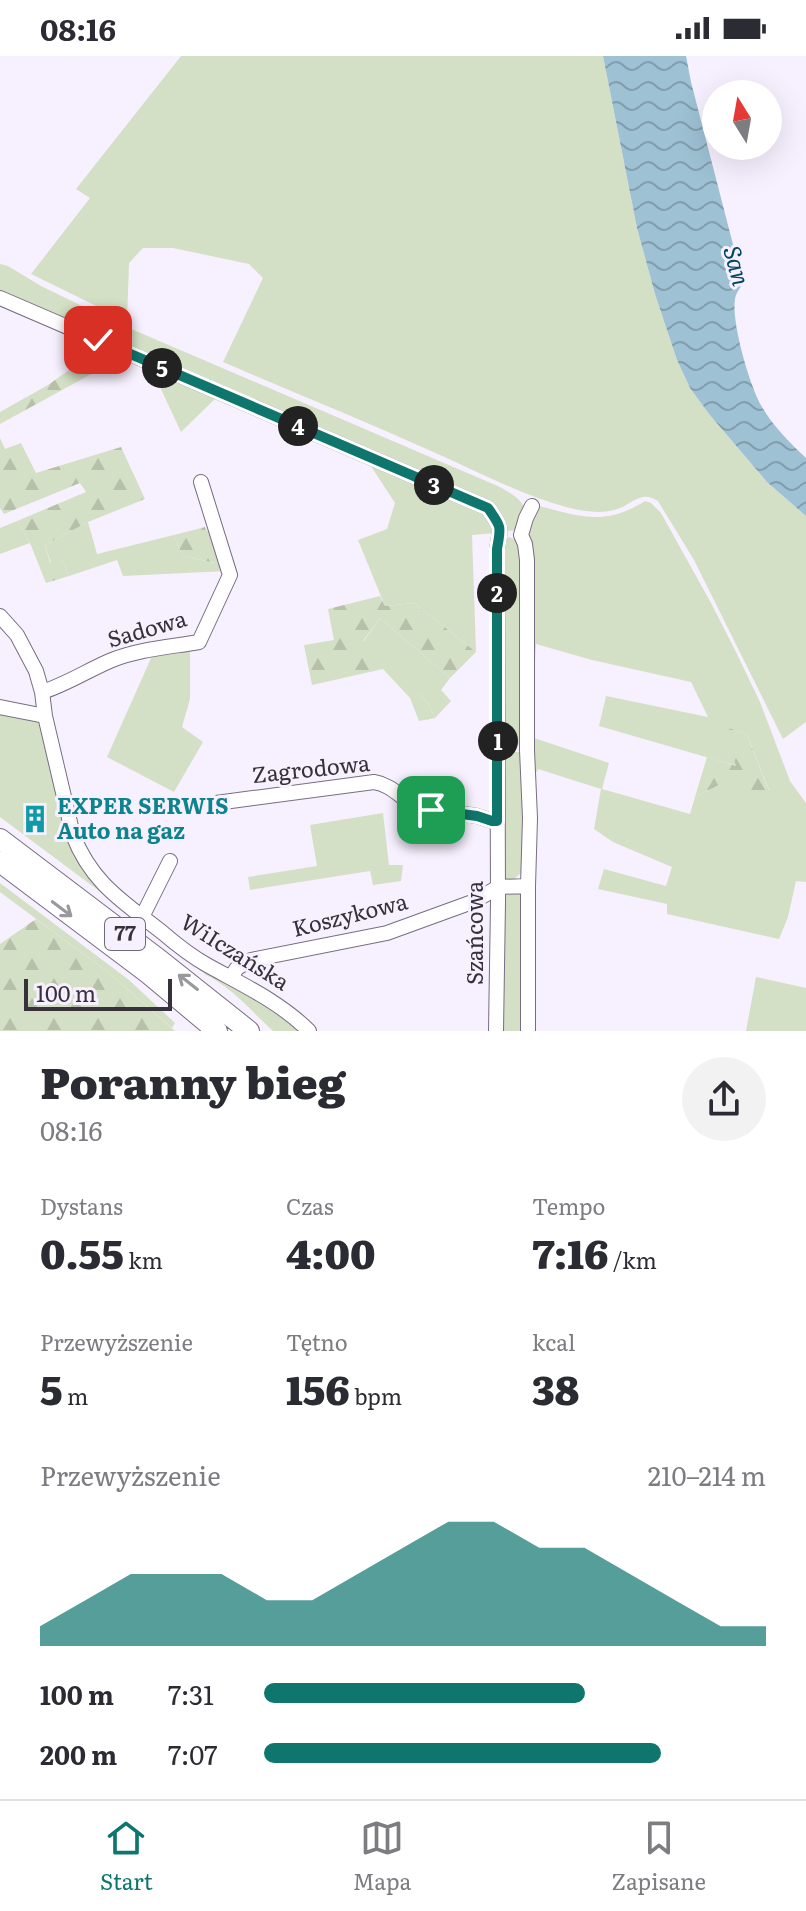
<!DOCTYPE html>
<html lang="pl">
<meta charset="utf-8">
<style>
body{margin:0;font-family:Literata,serif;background:#f2f2f3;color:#2b2b33;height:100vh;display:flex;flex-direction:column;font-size:30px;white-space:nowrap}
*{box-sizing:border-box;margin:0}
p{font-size:26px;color:#7c7c81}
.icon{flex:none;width:44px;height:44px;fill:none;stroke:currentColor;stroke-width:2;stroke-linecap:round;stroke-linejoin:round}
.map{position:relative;height:975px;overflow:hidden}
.details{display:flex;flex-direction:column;background:#fff;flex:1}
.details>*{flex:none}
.needle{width:52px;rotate:349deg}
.buttons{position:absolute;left:702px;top:24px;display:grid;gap:16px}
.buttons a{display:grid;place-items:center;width:80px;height:80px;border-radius:50%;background:#fff;box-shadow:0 8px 32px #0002;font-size:40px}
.scale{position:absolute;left:24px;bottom:20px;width:148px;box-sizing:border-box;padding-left:8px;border:4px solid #36313a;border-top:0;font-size:22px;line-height:28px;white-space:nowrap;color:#36313a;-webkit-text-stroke:6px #f7f0fe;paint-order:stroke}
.pin{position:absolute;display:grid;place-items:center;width:68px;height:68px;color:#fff;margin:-34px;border-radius:16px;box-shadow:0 4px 12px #0006}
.km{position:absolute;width:40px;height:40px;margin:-20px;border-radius:50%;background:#222;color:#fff;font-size:22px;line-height:40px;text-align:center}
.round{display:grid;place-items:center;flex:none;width:84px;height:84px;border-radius:42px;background:#f2f2f3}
.head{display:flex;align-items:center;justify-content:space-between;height:136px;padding:0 40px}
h1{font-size:44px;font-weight:800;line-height:60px}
.metrics{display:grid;grid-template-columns:repeat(3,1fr);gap:12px;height:136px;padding:8px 40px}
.metrics div{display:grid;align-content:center}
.metrics b{font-size:40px;font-weight:800}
.metrics small{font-size:22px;font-weight:400}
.metrics p{font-size:22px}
.chart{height:224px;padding:16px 40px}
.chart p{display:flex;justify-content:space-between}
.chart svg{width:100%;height:144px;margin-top:8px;fill:#0f766e;opacity:.7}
ul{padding:0 40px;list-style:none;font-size:26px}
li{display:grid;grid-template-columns:128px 96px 1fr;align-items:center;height:60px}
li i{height:20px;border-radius:10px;background:#0f766e}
.status{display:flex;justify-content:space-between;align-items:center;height:56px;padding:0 40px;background:#fff;direction:ltr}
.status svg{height:22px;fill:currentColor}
.menu{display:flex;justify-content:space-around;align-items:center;height:112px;border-top:2px solid #e1e1e2;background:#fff;font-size:22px;color:#7c7c81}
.menu a{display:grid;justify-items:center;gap:4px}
.menu .selected{color:#0f766e}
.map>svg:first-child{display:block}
</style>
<div class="status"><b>08:16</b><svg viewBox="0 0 49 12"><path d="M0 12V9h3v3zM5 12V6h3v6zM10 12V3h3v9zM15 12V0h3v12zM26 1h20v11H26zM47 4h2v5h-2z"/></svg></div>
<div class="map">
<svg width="806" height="975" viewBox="0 0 806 975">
<defs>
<pattern id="forest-firs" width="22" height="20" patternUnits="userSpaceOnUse" patternTransform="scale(2)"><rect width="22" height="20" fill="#d4e0c5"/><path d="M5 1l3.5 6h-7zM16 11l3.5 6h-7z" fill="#b7c1aa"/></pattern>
<pattern id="water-waves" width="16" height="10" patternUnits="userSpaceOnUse" patternTransform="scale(2)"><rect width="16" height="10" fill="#9ec1d4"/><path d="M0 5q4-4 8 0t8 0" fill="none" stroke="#829dad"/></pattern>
</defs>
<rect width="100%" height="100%" fill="#f7f0fe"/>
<path fill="#d4e0c5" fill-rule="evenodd" d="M 181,0 L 603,0 L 637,172 L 655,238 L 677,304 L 690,332 L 709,358 L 767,426 L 806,460 L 806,666 L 783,683 L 694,504 L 658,445 C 639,433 632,450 614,454 C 600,458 580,455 566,451 C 518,438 475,414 431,395 C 362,364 292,336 223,306 L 263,222 L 249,208 L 173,192 L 143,192 L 129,207 L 127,265 L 31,218 L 90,142 L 76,133 Z
M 0,208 L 8,210 L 41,230 L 115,266 L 500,431 C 521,443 534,451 515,474 L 509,475 L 504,472 L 497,458 L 0,241 Z
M 152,314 L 218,340 L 181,376 Z
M 367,404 L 484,454 L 496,477 L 472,479 L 476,596 L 414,547 L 385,550 L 358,484 L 387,473 L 395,447 Z
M 645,445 L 651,447 L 661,457 L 711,547 L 736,596 L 760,646 L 790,725 L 806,747 L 806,826 L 796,825 L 788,861 L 779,883 L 667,858 L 667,848 L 598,833 L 604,813 L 666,830 L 672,811 L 613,786 L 594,773 L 601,733 L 538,713 L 537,716 L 532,715 L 529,464 L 533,455 L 539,450 C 582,461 605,470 645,445 ZM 536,588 L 592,604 L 691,626 L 708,661 L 606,640 L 599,670 L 737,710 L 725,671 L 747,679 L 769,734 L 719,729 L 695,741 L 690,758 L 602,733 L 609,707 L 534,682 L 533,640 Z
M 17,465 L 30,487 L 0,498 L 0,472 Z
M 88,466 L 97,498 L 174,479 L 182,500 L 225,509 L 227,515 L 123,520 L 117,504 L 69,520 L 63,505 L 51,508 L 45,489 Z
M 509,481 L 516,484 L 523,492 L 522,688 L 502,691 L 504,483 Z
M 380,562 L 450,622 L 441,634 L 451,645 L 435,662 L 428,647 L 363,586 Z
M 190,592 L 190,643 L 182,671 L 203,686 L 174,736 L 107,701 L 152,600 Z
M 0,656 L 40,667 L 67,781 L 138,864 L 0,761 Z
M 510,696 L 520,696 L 524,700 L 524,814 L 512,825 L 503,825 L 502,701 Z
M 383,757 L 389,809 L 403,809 L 401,825 L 373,829 L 370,815 L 250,834 L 248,821 L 317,810 L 310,769 Z
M 0,827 L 129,924 L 175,967 L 172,972 L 109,917 L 0,836 Z
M 503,834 L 521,836 L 523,840 L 524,975 L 501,975 Z
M 207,916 L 251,938 L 302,975 L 273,975 C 251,955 232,931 204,918 Z
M 756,921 L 806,932 L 806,975 L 746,975 Z"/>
<path fill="url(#forest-firs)" d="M 100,292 L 108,294 L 95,316 L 0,368 L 0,356 L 48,329 Z
M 0,382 L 5,393 L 21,387 L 36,417 L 121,391 L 145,443 L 88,466 L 45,489 L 50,507 L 63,505 L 69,520 L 46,527 L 30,487 L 17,465 L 86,436 L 80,427 L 4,458 L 0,452 Z
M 205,471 L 206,474 L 215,480 L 225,509 L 182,500 L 174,479 Z
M 380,540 L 385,550 L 414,547 L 476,596 L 450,622 L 380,562 L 363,585 L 428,647 L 435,662 L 419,665 L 410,642 L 383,613 L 312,629 L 304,589 L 334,584 L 328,553 Z
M 724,670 L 747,679 L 769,735 L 763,740 L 719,729 L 695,741 L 707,701 L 736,710 Z
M 36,863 L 109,917 L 175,975 L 0,975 L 0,888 Z"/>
<path fill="url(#water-waves)" d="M 603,0 L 686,0 L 691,26 L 743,227 C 740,232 736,237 735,243 C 731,266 750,331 762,351 C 773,370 790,387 806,402 L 806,460 L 767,426 L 709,358 L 690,332 L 677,304 L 655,238 L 637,172 Z"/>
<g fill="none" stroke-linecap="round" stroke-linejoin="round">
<defs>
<path id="minor" d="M 0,242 L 488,452 C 502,472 501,470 497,493 L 498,846 L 496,975
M 521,479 L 525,488 L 527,504 L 527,694 L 530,762 L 528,830 L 528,975
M 521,479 L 526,462 L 532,450
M 0,560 L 17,579 L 36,615 L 42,636 L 45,660 L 73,779 C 92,828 124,846 163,877 C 177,889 191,900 207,909 C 243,929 280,946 309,975
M 42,636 C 67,628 88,614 112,604 C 139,593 170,591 199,586 L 230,519 L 201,426
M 0,651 L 45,660
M 216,747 L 374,726 C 393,729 402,744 418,751 L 477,760 L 492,765 L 497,765
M 142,861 L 170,805
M 231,921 L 237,912 L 251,904 L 387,877 L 475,845 L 498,831 L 528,830"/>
<path id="highway" d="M 0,783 L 161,905 L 249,975
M 0,806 L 149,918 L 217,975"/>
</defs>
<use href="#minor" stroke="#786d82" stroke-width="16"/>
<use href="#highway" stroke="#786d82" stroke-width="22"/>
<use href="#minor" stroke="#fff" stroke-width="14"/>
<use href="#highway" stroke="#fff" stroke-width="20"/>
</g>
<defs><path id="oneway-shaft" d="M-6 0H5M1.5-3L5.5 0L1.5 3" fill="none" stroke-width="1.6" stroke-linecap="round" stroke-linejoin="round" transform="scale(2)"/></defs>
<g stroke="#9a989c">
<use href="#oneway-shaft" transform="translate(62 853) rotate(37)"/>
<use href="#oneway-shaft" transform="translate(188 926) rotate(-142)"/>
</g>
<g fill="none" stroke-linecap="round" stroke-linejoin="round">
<defs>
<path id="route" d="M 98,284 L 488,452 C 502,472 501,470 497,493 L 497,765 L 492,765 L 477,760 L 431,754"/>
</defs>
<use href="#route" stroke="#fff" stroke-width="16"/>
<use href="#route" stroke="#0f766e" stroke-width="10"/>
</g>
<defs>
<symbol id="building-bare" viewBox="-9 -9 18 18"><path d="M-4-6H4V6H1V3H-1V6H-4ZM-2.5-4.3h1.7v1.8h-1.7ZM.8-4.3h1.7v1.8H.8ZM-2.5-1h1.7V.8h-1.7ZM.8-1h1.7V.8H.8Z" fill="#0f9aa8" stroke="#f7f0fe" stroke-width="2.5" paint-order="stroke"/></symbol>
</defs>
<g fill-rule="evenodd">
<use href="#building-bare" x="15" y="743" width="40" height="40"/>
</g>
<g text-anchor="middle" stroke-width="6" stroke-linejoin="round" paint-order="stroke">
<rect fill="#f7f0fe" stroke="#706a75" stroke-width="2" x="105" y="862" width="40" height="32" rx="6"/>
<g font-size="20" font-weight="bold" fill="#36313a">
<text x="125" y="885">77</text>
</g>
<g font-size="22" fill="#36313a" stroke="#f7f0fe">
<text transform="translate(147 573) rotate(-16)" y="8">Sadowa</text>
<text transform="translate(311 713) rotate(-6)" y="8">Zagrodowa</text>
<text transform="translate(350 859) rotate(-14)" y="8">Koszykowa</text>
<text transform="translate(475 877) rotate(-90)" y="8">Szańcowa</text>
<text transform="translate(235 896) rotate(32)" y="8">WiIczańska</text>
</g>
<g font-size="22" font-weight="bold" fill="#0d838f" stroke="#f7f0fe" text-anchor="start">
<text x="57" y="758">EXPER SERWIS<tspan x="57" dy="25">Auto na gaz</tspan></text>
</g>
<g font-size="24" font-style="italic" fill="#004863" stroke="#f7f0fe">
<text transform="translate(736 210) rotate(75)" y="8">San</text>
</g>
</g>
</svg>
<div class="buttons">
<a><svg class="needle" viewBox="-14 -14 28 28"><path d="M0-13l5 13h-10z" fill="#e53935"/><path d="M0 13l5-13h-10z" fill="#7c7c81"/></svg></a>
</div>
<div class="scale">100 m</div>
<div class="pin" style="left:431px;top:754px;background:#1e9e55"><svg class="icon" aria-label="arrive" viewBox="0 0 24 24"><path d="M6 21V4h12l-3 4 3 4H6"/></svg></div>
<div class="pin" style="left:98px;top:284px;background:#d93025"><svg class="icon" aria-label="check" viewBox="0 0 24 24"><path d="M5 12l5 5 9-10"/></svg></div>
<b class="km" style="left:498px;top:685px">1</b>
<b class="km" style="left:497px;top:537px">2</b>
<b class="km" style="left:434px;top:429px">3</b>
<b class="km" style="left:298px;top:370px">4</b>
<b class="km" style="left:162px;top:312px">5</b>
</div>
<section class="details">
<div class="head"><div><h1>Poranny bieg</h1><p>08:16</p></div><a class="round"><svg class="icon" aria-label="share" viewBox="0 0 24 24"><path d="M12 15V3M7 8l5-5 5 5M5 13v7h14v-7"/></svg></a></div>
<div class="metrics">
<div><p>Dystans</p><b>0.55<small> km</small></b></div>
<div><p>Czas</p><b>4:00</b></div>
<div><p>Tempo</p><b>7:16<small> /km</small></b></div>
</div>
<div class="metrics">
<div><p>Przewyższenie</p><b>5<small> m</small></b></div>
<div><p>Tętno</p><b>156<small> bpm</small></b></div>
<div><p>kcal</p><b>38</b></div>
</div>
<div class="chart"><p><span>Przewyższenie</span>210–214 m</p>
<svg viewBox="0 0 160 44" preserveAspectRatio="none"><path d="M0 44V38L10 30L20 22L30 22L40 22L50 30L60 30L70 22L80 14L90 6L100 6L110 14L120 14L130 22L140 30L150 38L160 38V44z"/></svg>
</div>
<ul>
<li><b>100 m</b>7:31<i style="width:64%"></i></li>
<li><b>200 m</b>7:07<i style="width:79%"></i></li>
</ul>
</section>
<nav class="menu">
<a class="selected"><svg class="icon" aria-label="home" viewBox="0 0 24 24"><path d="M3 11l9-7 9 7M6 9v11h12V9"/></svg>Start</a>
<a><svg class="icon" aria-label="map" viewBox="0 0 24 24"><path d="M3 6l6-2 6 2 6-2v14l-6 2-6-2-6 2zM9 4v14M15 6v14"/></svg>Mapa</a>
<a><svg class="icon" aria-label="saved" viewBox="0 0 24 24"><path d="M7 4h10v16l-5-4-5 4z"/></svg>Zapisane</a>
</nav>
